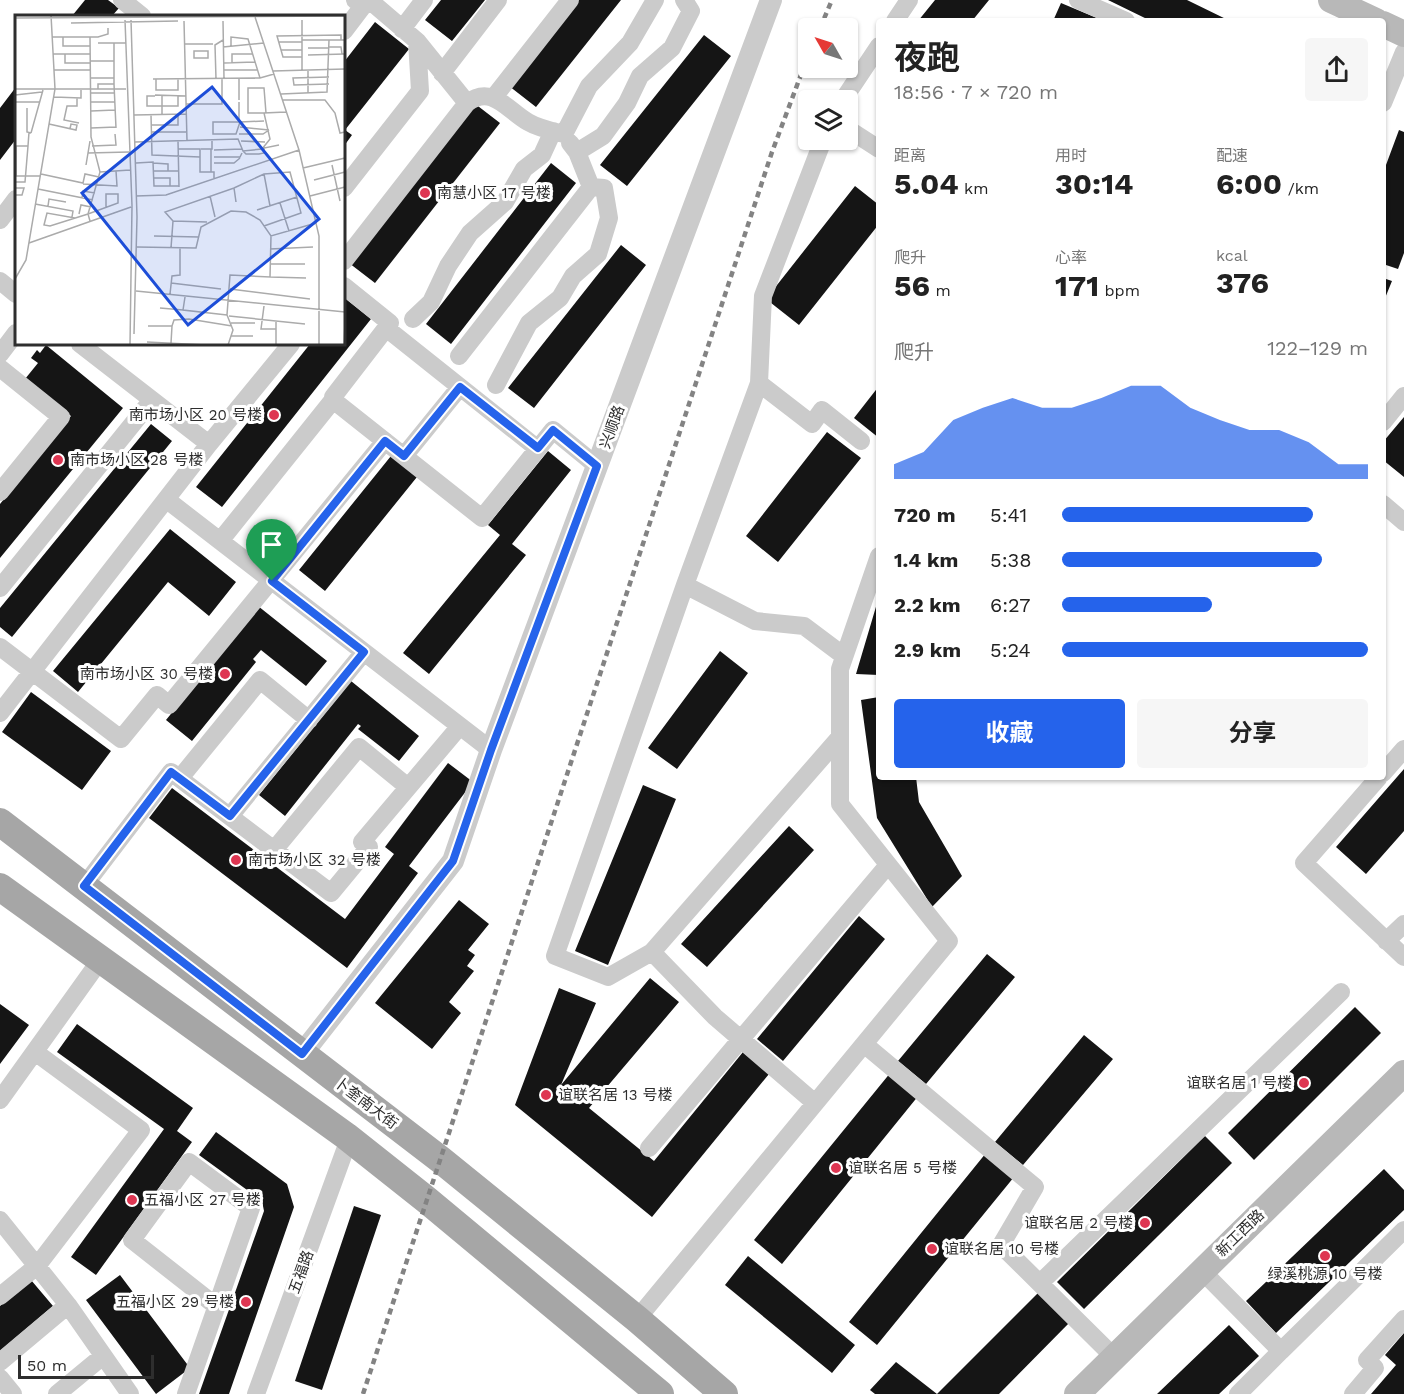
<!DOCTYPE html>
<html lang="zh">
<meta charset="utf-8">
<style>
body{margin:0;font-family:"Work Sans","Noto Sans SC",sans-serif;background:#f6f6f6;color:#222;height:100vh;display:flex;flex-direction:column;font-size:22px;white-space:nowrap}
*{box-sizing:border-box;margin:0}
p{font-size:20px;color:#767676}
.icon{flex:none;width:33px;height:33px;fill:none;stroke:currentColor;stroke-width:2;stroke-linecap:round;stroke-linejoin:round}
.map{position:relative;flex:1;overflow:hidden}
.panel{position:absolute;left:876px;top:18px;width:510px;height:762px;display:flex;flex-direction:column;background:#fff;border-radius:6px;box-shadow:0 2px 4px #0004}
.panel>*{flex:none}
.needle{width:39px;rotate:309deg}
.buttons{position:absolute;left:798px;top:18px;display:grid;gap:12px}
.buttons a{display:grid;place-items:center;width:60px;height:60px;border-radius:6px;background:#fff;box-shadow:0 2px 4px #0004;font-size:30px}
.scale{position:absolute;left:18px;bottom:15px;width:136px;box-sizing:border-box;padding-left:6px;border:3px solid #2e2e2e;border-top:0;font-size:16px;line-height:21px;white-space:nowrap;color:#2e2e2e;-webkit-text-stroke:4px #fff;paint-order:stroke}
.pin{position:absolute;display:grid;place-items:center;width:51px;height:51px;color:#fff;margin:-62px -26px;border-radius:50% 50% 50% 0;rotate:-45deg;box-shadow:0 0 6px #0007}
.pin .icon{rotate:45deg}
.round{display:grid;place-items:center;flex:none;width:63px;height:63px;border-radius:6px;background:#f6f6f6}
.head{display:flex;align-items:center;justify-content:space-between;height:102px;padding:0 18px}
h1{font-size:33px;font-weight:700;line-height:45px}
.stats{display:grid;grid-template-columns:repeat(3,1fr);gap:9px;height:102px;padding:6px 18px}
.stats div{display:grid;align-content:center}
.stats b{font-size:30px;font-weight:700}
.stats small{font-size:16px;font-weight:400}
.stats p{font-size:16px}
.chart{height:168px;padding:12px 18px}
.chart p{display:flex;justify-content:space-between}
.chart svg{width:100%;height:108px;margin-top:6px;fill:#2563eb;opacity:.7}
.primary-button{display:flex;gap:12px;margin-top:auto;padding:12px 18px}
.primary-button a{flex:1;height:69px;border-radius:6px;background:#2563eb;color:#fff;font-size:24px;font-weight:700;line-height:69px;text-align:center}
.primary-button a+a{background:#f6f6f6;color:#222}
ul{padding:0 18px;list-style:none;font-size:20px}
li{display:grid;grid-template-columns:96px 72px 1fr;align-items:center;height:45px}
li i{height:15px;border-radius:8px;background:#2563eb}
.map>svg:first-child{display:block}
</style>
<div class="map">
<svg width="1404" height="1394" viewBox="0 0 1404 1394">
<rect width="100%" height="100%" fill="#fff"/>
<path fill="#151515" d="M 85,0 L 108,0 L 119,8 L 112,16 L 72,16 Z
M 441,0 L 485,0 L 452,41 L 425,20 Z
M 577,0 L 621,0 L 536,107 L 509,86 Z
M 935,0 L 989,0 L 972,21 L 918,21 Z
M 1108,0 L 1187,0 L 1230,21 L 1151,21 Z
M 1061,3 L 1104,21 L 1053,21 Z
M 375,22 L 409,49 L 345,130 L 352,135 L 344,146 L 344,62 Z
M 704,35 L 731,56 L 627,186 L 600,165 Z
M 16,87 L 16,139 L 0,160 L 0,108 Z
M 474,103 L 500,123 L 375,283 L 349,263 Z
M 1399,130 L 1404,132 L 1404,253 L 1398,269 L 1383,264 L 1383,173 Z
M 551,163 L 576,183 L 451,344 L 426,324 Z
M 855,186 L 879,205 L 879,224 L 799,325 L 766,299 Z
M 621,245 L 646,265 L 534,408 L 508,388 Z
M 1383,278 L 1392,281 L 1383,303 Z
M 346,299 L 371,319 L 222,507 L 196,487 L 310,344 L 344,344 L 344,301 Z
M 46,345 L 123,408 L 0,558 L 0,504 L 71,416 L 25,379 L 38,363 L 31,358 L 37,350 L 40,353 Z
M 879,386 L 879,438 L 854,418 Z
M 1404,417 L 1404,477 L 1383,460 L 1383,442 Z
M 151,424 L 172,441 L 12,637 L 0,627 L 0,608 Z
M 827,432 L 861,458 L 778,562 L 746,536 Z
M 395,451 L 421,472 L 325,591 L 299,570 Z
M 548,451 L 571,470 L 512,544 L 526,555 L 429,674 L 403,653 L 500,535 L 488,525 Z
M 170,529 L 236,582 L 209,616 L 168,582 L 78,692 L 53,671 Z
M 878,600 L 879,675 L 856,674 Z
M 258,606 L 327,661 L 306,686 L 261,650 L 253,659 L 256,662 L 192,741 L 166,720 Z
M 720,651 L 748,673 L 677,769 L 648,748 Z
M 351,681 L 419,736 L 399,761 L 358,729 L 361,726 L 358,724 L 285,816 L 259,795 Z
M 31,692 L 111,751 L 82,790 L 2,732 Z
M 879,697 L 879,777 L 916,777 L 919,802 L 962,876 L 932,907 L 877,818 L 861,700 Z
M 448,763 L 473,782 L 409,866 L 418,873 L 347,968 L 149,818 L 172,788 L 345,919 L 394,854 L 385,847 Z
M 1404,769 L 1404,831 L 1366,874 L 1336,847 Z
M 643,785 L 676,799 L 608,965 L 575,951 Z
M 789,826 L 814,850 L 707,967 L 681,944 Z
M 459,900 L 489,924 L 468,950 L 475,955 L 467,966 L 474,971 L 449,1002 L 461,1013 L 432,1049 L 375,1003 Z
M 859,916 L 885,939 L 783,1061 L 757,1039 Z
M 987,954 L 1015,977 L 926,1084 L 898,1061 Z
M 650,978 L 679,1002 L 589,1108 L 654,1161 L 743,1052 L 769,1074 L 652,1217 L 515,1105 L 559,988 L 596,1003 L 561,1085 Z
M 0,1004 L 29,1025 L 0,1064 Z
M 1355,1007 L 1381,1033 L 1254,1160 L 1228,1133 Z
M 77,1024 L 193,1108 L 177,1131 L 192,1142 L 96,1275 L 71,1257 L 164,1129 L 57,1052 Z
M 1084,1035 L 1113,1059 L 1023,1165 L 995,1142 Z
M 891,1072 L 919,1095 L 782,1264 L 754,1240 Z
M 216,1132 L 287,1184 L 294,1207 L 229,1394 L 199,1394 L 264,1211 L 262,1201 L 199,1155 Z
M 1205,1136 L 1232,1163 L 1084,1309 L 1057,1282 Z
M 986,1153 L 1014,1177 L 877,1345 L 849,1322 Z
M 1384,1169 L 1404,1190 L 1404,1210 L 1276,1333 L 1246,1301 Z
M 354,1206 L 381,1215 L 322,1390 L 295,1381 Z
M 748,1256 L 855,1345 L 832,1373 L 725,1285 Z
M 120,1275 L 190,1368 L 156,1394 L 86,1300 Z
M 31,1280 L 53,1306 L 0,1351 L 0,1306 Z
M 1040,1291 L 1071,1321 L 999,1394 L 875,1394 L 870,1390 L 896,1362 L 937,1394 Z
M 1229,1325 L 1259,1356 L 1219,1394 L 1157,1394 Z
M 1404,1333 L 1404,1394 L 1371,1394 L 1396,1365 L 1385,1355 Z"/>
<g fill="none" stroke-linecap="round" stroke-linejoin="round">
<path stroke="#cbcbcb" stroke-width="18" d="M 122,0 L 142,16
M 1078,0 L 1126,21
M 895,21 L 909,0
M 402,29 L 424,0
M 344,31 L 363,6 L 355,0
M 417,41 L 467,103
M 442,73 L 498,0
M 494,97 L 570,0
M 843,100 L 879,46
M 1383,103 L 1404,52
M 848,129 L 879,149
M 570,143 L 577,152 L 603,136 L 627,103 L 640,76 L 672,48 L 691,11 L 684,0
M 344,188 L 420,91 L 417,41 L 369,0
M 0,220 L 16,199
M 344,261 L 467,103 C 492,84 507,110 528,122 C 538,128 552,131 564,134 L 589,86 L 630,43 L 655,0
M 0,281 L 16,294
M 413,319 L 431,302 L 448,266 L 470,233 L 505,202 L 524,169 L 542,155 L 553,131
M 386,328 L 538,449
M 80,344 L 209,444
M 0,354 L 16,333
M 459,356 L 591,187 L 577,152
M 0,368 L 61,417 L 0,492
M 759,383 L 763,296 L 823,140
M 496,385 L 529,323 L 560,298 L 573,276 L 598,254 L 609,218 L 604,188 L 591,187
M 333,397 L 390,323 L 344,286
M 1383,422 L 1404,396
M 404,456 L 460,387
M 167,500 L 491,750
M 1383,504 L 1404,522
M 220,541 L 333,400 L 482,518 L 553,430 L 597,466
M 685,585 L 755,621 L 804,626 L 844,656
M 0,588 L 152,400
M 0,647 L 121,739 L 157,695 L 169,705 L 385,441
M 0,713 L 209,444 L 291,344
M 1383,773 L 1404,749
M 1379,777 L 1304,863 L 1404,957
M 180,778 L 260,680 L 309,720
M 230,816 L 364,652
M 274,850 L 359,747 L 408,787
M 84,886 L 171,772 L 331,893 L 369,847 L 362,842 L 460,726
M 1386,941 L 1404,924
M 652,952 L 840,737
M 864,1044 L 1035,1187 L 1001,1245 L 1114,1357
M 0,1100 L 101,959
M 815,1103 L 715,1017 L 652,952 L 608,977 L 555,956 L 685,585 L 759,383 L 812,424 L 822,410 L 861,441
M 649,1148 L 888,865
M 0,1220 L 68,1305 L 130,1394
M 1202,1271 L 1281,1351 L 1404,1230
M 1040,1283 L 1341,992
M 0,1296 L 37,1266 L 141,1130 L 35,1052
M 637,1319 L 949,941 L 840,804 L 840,669 L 879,556
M 0,1362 L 68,1305
M 0,1378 L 13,1394
M 57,1394 L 103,1356
M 186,1394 L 251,1208 L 189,1162 L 132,1240 L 216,1306
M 256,1394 L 345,1150
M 1238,1394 L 1281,1351
M 1353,1394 L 1375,1368 L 1367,1360 L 1404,1319"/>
<path stroke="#cbcbcb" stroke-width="22" d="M 302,1054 L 453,861 L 491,750 L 771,0"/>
<path stroke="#b8b8b8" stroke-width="26" d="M 1331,0 L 1376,21
M 1383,24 L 1404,34
M 1077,1394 L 1404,1073"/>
<path stroke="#a6a6a6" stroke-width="28" d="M 0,822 L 441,1160 L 637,1319 L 724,1394
M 0,887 L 346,1136 L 428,1201 L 660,1394"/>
<path stroke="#838383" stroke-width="4.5" stroke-dasharray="6 4.5" stroke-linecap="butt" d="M 820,28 L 832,0
M 363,1394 L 772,152 L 808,56"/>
</g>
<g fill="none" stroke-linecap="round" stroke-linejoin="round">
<defs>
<path id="route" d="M 460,387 L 538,448 L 553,430 L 597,466 L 491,750 L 453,861 L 302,1054 L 84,886 L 171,772 L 230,816 L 364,652 L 272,581 L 385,441 L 404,456 Z"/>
</defs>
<use href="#route" stroke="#fff" stroke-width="12"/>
<use href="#route" stroke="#2563eb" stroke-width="8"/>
</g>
<g fill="#de3652" stroke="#fff" stroke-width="2">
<circle cx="425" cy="193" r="6"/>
<circle cx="274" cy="415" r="6"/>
<circle cx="58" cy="460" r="6"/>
<circle cx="225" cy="674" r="6"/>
<circle cx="236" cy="860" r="6"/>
<circle cx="1304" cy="1083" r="6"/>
<circle cx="546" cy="1095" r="6"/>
<circle cx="836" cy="1168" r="6"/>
<circle cx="132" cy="1200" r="6"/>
<circle cx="1145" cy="1223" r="6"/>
<circle cx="932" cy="1249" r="6"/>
<circle cx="1325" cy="1256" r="6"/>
<circle cx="246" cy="1302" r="6"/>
</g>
<g text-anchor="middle" stroke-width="6" stroke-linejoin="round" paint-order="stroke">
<g font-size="15" fill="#2e2e2e" stroke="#fff" text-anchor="start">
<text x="437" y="198">南慧小区 17 号楼</text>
<text x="262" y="420" text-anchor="end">南市场小区 20 号楼</text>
<text x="70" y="465">南市场小区 28 号楼</text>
<text x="213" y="679" text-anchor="end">南市场小区 30 号楼</text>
<text x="248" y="865">南市场小区 32 号楼</text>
<text x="1292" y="1088" text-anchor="end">谊联名居 1 号楼</text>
<text x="558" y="1100">谊联名居 13 号楼</text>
<text x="848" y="1173">谊联名居 5 号楼</text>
<text x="144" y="1205">五福小区 27 号楼</text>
<text x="1133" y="1228" text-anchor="end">谊联名居 2 号楼</text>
<text x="944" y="1254">谊联名居 10 号楼</text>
<text x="1325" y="1279" text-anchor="middle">绿溪桃源 10 号楼</text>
<text x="234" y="1307" text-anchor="end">五福小区 29 号楼</text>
</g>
<g font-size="15" fill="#2e2e2e" stroke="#fff">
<text transform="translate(612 427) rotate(-70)" y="5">兴顺路</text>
<text transform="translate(366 1103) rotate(37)" y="5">卜奎南大街</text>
<text transform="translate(1240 1233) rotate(-44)" y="5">新工西路</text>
<text transform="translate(301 1272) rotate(-70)" y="5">五福路</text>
</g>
</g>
<g transform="translate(15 15)">
<rect width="330" height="330" fill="#fff"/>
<path fill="none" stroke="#ababab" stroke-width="1.5" d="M 240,2 L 284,135 L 304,221 L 304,330M 0,3 L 330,1M 110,5 L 117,191 L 115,330M 116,5 L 122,202 L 119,319M 287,5 L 287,55M 169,6 L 172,126M 208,6 L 209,64M 56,8 L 163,6M 37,22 L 83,22 L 93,19 L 93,13M 48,22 L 48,31 L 75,31M 287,25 L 330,25M 264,27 L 287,27M 83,28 L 111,28M 99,28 L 99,69M 170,29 L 198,29M 208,32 L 249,28M 216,32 L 216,22 L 233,24 L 245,63M 314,32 L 326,32 L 327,39M 293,33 L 314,33M 266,35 L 287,35M 179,36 L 193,36 L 193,43 L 179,43 ZM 38,39 L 75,39M 50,39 L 50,48 L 75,48M 293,40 L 330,39M 287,42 L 268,42 L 262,21 L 326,20 L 326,25M 75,46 L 99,46M 209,48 L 240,47M 217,48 L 217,39 L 237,39M 39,55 L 75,55M 209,55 L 242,55M 258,56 L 330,54M 76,63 L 99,63M 224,63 L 224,85M 138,64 L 245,63 L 259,59M 141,64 L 141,75 L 163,75 L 163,64M 201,64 L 200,30 L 208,25M 314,69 L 279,70 L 278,63 L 314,62M 0,74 L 111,74M 83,74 L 83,69 L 99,69 L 101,113M 76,78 L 100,78M 266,79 L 312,77 L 314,25M 293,79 L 293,55M 0,80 L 27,77M 140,80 L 171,81M 140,81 L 132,81 L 132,91 L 147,91 L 147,100M 147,81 L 147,91 L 163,91 L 163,81M 39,82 L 66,83 L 66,75M 62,83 L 62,91 L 52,91 L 49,105 L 64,108M 267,85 L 310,85 L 320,98 L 325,118 L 330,117M 0,87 L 25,87M 76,87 L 100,87M 224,87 L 224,107 L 198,107 L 198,119 L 221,119 L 225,107M 171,89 L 207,89 L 207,64M 12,93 L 12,117 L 16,118M 76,96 L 100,95M 249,98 L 233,98 L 233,73 L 249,73 L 251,98M 119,100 L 171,99M 136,100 L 137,140 L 185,142M 225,107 L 249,106M 34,109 L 61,115 L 62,110 L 56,109 L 55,114M 137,110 L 163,110 L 163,99M 225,112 L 254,115M 76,113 L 101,112M 137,117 L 171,117M 16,118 L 28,75M 224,119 L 248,119 L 254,115M 163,126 L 164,172M 226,126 L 250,127M 120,127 L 223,124 L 228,136 L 247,134 L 255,124 L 249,98 L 271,97M 77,131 L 101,130 L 100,119M 163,134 L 185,134 L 185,157 L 199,157 L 199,164M 186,134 L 197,134 L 197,126M 196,134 L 196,157M 199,135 L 227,134M 228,136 L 231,139 L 244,139 L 249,138 L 249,133 L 264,130M 73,138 L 114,137M 199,142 L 225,142 L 227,138M 121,148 L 138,147 L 139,171 L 164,171M 138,148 L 153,149 L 153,156M 199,148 L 219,148 L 225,143M 71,150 L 75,126M 317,150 L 325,186M 288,153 L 330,143M 138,156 L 164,156M 85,157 L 115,155M 26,159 L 68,168 L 70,159 L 84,162M 249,159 L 255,191M 1,161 L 1,131 L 13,131 L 14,117M 1,161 L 25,161M 139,163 L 155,163 L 155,171M 299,165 L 330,157M 0,167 L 10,167 L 13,131M 68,169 L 102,171 L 101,156M 0,173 L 9,173 L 7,180 L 0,180M 219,173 L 249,159 L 275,157 L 286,198 L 249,211M 23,174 L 78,185M 121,181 L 151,180 L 284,135M 195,181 L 200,202M 295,181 L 330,172M 67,183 L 68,176 L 80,178M 265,188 L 274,216M 20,189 L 58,196 L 57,202M 33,191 L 34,184 L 51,187M 242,195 L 282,182M 64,199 L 66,190 L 76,192M 60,203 L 32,198 L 29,210 L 35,211 L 73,199 L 103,188 L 103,179 L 91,179 L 91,192M 75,206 L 73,199 L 85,157 L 76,122 L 75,22M 158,206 L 192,207M 139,221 L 184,222M 14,228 L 116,192M 122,232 L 181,233 L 186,212 L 216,196 L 231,197 L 245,205 L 256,221 L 301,208M 156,233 L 158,206 L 150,197 L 219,173 L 221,187M 255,234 L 298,232M 255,249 L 290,249M 255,262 L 291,263M 0,264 L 11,245 L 40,74 L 36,0M 156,268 L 206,274M 215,274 L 295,284M 121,276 L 330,297M 155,279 L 157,261 L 165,260 L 165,233M 170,282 L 168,295 L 212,300M 249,291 L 246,314 L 261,314M 145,293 L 168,295M 214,301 L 290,309M 216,308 L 240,308M 133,311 L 157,311 L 156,328M 157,311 L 159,305 L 174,304 L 217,311M 216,321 L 238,321M 132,327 L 191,330M 213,330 L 218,315 L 212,300 L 215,260 L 255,262 L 256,221M 261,330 L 261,307M 329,330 L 330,308"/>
<path fill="#1d4ed8" fill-opacity="0.15" stroke="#1d4ed8" stroke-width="3" d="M 197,72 L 304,204 L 173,310 L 67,178 Z"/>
<rect width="330" height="330" fill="none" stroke="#2e2e2e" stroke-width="3"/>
</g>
</svg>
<div class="buttons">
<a><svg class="needle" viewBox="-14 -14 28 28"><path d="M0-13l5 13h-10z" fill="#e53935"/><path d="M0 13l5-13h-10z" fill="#767676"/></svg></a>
<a><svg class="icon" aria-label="layers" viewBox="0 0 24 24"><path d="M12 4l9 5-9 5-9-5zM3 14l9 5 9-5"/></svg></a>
</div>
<div class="scale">50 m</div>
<div class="pin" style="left:272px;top:581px;background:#1e9e55"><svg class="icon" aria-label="arrive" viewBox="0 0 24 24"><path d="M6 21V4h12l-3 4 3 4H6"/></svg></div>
<section class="panel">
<div class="head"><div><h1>夜跑</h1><p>18:56 · 7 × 720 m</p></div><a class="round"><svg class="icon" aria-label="share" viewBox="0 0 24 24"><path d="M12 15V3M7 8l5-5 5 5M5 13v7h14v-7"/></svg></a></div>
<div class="stats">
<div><p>距离</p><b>5.04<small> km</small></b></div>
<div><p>用时</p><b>30:14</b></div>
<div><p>配速</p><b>6:00<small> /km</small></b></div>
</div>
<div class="stats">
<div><p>爬升</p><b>56<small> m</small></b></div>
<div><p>心率</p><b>171<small> bpm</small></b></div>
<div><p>kcal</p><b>376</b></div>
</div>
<div class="chart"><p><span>爬升</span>122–129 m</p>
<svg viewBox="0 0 160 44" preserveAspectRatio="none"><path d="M0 44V38L10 33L20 20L30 15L40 11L50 15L60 15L70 11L80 6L90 6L100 15L110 20L120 24L130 24L140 29L150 38L160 38V44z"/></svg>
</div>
<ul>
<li><b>720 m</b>5:41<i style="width:82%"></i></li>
<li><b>1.4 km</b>5:38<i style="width:85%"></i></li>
<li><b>2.2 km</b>6:27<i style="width:49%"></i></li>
<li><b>2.9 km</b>5:24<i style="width:100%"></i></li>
</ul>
<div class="primary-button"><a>收藏</a><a>分享</a></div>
</section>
</div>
